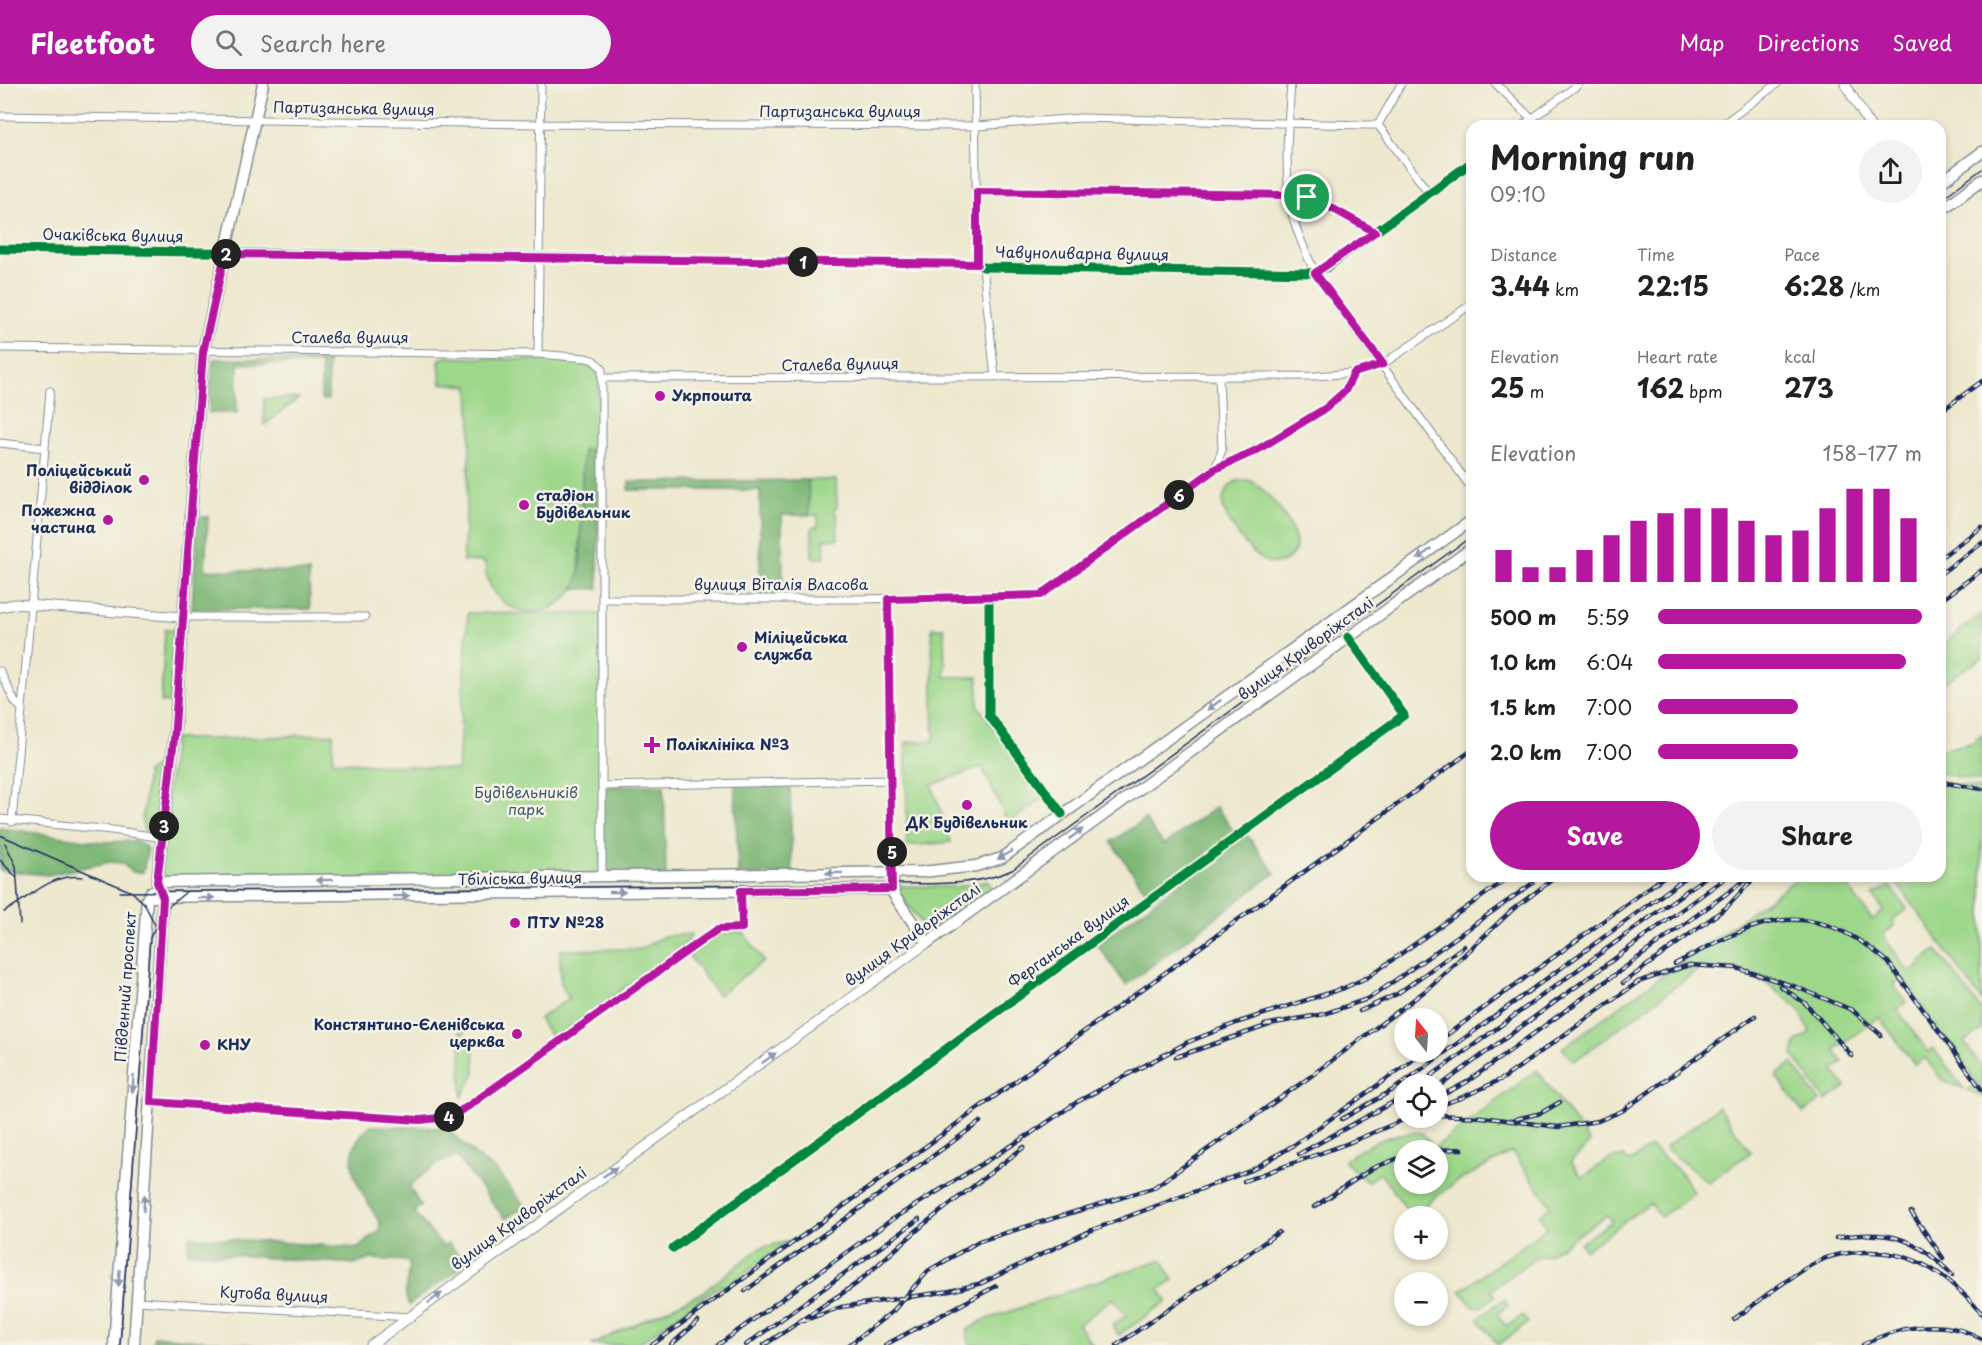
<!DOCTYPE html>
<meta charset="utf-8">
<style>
body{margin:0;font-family:"Playpen Sans",sans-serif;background:#f2f2f2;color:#202124;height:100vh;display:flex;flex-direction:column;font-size:22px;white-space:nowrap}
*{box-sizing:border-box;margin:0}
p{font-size:20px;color:#757577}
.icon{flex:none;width:33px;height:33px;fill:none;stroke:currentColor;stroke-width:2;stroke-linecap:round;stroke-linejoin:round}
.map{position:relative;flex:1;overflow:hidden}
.panel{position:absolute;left:1466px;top:36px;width:480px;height:762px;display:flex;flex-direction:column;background:#fff;border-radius:18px;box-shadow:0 3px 9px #0003}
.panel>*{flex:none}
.needle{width:39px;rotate:343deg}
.buttons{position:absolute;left:1394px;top:924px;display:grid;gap:12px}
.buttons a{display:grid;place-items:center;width:54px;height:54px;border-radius:50%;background:#fff;box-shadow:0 3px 9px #0003;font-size:30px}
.pin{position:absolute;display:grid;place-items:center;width:51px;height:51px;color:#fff;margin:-26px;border:3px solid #fff;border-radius:50%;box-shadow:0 2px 6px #0007}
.km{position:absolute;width:30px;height:30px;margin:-15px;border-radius:50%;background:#222;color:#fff;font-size:16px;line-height:30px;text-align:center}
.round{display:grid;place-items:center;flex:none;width:63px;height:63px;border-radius:32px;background:#f2f2f2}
.head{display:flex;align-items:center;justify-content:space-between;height:102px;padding:0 24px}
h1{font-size:33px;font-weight:700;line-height:45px}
.figures{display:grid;grid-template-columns:repeat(3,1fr);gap:9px;height:102px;padding:6px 24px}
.figures div{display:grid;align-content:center}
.figures b{font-size:26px;font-weight:700}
.figures small{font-size:16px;font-weight:400}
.figures p{font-size:16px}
.chart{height:168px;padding:12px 24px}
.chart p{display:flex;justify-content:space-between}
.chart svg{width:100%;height:108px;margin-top:6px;stroke:#b5179e;stroke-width:6}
.cta{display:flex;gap:12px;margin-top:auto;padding:12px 24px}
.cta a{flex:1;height:69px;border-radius:36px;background:#b5179e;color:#fff;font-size:24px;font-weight:700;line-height:69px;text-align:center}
.cta a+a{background:#f2f2f2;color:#202124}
ul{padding:0 24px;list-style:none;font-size:20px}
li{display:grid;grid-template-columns:96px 72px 1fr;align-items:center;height:45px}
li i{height:15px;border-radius:8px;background:#b5179e}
header{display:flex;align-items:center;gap:36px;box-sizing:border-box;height:84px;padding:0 30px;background:#b5179e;color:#fff}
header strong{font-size:28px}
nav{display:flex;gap:33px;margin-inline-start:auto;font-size:21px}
.search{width:420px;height:54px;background:#f2f2f2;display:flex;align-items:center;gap:15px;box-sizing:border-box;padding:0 21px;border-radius:33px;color:#757577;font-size:22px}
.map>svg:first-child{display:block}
</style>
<header>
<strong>Fleetfoot</strong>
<div class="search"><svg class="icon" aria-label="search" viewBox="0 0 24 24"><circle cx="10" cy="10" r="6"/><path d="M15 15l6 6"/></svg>Search here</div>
<nav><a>Map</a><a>Directions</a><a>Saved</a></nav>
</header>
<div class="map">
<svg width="1982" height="1261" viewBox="0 0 1982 1261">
<rect width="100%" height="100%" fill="#f7f3e8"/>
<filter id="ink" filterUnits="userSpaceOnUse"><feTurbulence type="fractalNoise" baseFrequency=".0167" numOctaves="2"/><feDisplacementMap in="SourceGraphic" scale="12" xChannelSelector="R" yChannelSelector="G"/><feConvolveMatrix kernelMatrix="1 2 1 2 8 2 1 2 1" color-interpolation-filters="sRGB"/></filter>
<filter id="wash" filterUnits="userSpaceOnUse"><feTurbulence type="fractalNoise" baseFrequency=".008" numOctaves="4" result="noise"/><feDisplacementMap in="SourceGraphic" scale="24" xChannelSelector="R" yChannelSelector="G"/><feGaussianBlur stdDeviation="1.35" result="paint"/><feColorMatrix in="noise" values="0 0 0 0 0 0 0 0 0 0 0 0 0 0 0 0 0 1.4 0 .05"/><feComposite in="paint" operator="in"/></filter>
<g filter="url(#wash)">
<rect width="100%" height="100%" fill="#ede8ce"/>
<path fill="#9dd78a" stroke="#5c8374" stroke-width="1.5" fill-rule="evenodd" d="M 445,273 L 588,278 L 598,285 L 599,366 L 583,366 L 579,492 C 561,547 486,536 485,478 L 463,477 L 471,348 L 469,302 L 441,299 L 439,276 Z
M 299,314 L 264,341 L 264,315 Z
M 808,396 L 836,396 L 837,424 L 834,425 L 834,430 L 837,430 L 838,455 L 824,455 L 825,473 L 812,474 L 812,443 L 818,443 L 818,431 L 809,431 Z
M 1248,396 C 1266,402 1299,445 1296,465 C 1270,506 1235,449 1223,425 C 1221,409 1231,394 1248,396 Z
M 468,529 L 602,530 L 602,792 L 157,798 L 174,655 L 226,655 L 333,650 L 333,677 L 458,686 Z
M 1982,530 L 1982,574 L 1940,601 L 1940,562 Z
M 932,544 L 944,544 L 945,593 L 978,593 L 978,622 L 1045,713 L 1008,739 L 982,683 L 932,701 L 951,758 L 907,762 L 906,658 L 934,657 Z
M 165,546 L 175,546 L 171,619 L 161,618 Z
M 1982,651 L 1982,697 L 1940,689 L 1940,666 L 1971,659 Z
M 156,682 L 160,684 L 161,691 L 156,738 L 150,748 L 145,747 L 142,739 L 147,689 Z
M 1940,698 L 1982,705 L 1982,917 L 1892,792 L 1940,792 Z
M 1801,792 L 1848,792 L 1843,796 L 1872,836 L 1884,827 L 1873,811 L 1890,802 L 1907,825 L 1892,836 L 1894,842 L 1883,851 L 1909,889 L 1921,881 L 1919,878 L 1937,866 L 1982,927 L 1982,946 L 1964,958 L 1982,983 L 1982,1013 L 1968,1006 L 1978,1000 L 1902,895 L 1893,900 L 1906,918 L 1897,925 L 1928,968 L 1933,964 L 1964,1005 L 1942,996 L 1925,974 L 1915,981 L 1879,933 L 1834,966 L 1843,978 L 1833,986 L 1846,1003 L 1826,1017 L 1793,971 L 1796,958 L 1810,948 L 1799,925 L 1763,896 L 1729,885 L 1702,883 L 1574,977 L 1562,964 Z
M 988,797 L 992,803 L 990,806 L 930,847 L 926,846 L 899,809 L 900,802 L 956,803 Z
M 720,848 L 743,848 L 764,877 L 718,911 L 689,872 Z
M 691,850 L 688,858 L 553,955 L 539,935 L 569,914 L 561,899 L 560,866 L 641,865 L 664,852 Z
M 460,938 L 474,938 L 474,946 L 467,945 L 462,951 L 466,960 L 474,960 L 475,989 L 462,1013 Z
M 1792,979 L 1820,1017 L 1803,1029 L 1776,992 Z
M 1537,986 L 1590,1059 L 1571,1078 L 1582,1094 L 1609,1075 L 1624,1072 L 1629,1078 L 1651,1063 L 1680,1088 L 1694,1108 L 1661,1133 L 1650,1119 L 1585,1166 L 1580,1159 L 1612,1137 L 1607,1131 L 1548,1171 L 1539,1172 L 1491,1206 L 1495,1213 L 1482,1222 L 1474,1224 L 1460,1207 L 1547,1144 L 1539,1131 L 1551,1122 L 1512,1068 L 1458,1097 L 1411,1131 L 1380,1089 L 1367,1098 L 1344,1077 C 1365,1061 1395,1046 1422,1049 L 1434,1064 ZM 1404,1066 L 1437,1066 L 1437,1100 L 1404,1100 Z
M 1718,1023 L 1751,1068 L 1708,1098 L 1665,1064 Z
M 790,1157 L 725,1204 L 721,1201 L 636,1261 L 591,1261 L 702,1209 L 760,1164 Z
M 1162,1175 L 1173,1196 L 1159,1205 L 1167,1217 L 1119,1251 L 1112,1242 L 1126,1231 L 1113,1214 L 1078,1241 L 1093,1261 L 970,1261 L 966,1247 L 982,1237 Z
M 1504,1215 L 1508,1221 L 1497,1230 L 1507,1243 L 1522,1231 L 1528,1239 L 1498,1261 L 1478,1235 Z"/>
<path fill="#7eb876" stroke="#4c746a" stroke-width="1.5" d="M 213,275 L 328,276 L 328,316 L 321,316 L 321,280 L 238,280 L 237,329 L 209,329 Z
M 583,366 L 599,366 L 598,505 L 574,505 L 580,485 Z
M 808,396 L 809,431 L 782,431 L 783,515 L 760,515 L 760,406 L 628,406 L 629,398 Z
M 198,433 L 208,433 L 205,486 L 309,488 L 310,525 L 192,525 Z
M 790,698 L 792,790 L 738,791 L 735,699 Z
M 664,701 L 666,792 L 602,792 L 602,702 Z
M 1216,723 L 1236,750 L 1151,814 L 1111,758 L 1145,735 L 1164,761 Z
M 0,744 L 100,758 L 137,757 L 146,763 L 147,769 L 143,788 L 133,788 L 121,779 L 110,778 L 47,791 L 0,786 Z
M 1246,750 L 1275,789 L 1126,901 L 1097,860 Z
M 370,1042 L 446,1044 L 481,1076 L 496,1086 L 525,1122 L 505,1135 L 457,1073 L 441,1077 L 409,1102 L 421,1122 L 414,1127 L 415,1130 L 443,1162 L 448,1159 L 467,1179 L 409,1221 C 401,1206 410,1193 409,1177 L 371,1175 L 356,1180 L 188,1168 L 189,1152 L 358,1164 L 379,1147 L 380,1139 C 362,1108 333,1073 370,1042 Z
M 154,1252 L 253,1261 L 153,1259 Z"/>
</g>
<g filter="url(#ink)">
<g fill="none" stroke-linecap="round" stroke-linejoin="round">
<defs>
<path id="street" d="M 975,0 L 977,180
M 1291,0 C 1288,43 1283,91 1293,133 C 1298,152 1307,171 1315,189 L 1472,405
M 1496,0 L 1539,42
M 0,32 L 540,40 L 977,42 L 1080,34 L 1364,41 L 1378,41 L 1401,0
M 1378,41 L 1429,109
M 1522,42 L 1579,0
M 1720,42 L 1777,0
M 977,107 L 1300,112 L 1319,117 L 1375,148
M 0,165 L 977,180 L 983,183 L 1315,189 L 1326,184 L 1472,78
M 983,183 L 995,293
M 0,264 L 538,270 L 586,274 L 593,276 L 602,284 L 602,294 L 1315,292 L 1354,289 L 1383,280 L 1472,220
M 538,270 L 541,0
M 0,359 L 45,364
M 1215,385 L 1222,366 L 1219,292
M 602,515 L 862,515 L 1041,511 L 1215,385 L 1257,366 L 1326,324 L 1345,307 L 1354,289
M 888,515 L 892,787
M 182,533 L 365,533
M 0,587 L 15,618 L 22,625
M 602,702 L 891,696
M 0,735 L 112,746 L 163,754
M 12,738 L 50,307
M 602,792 L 602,294
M 151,1018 L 420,1036 L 449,1033 L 467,1023 L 718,845 L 742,844 L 741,807
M 673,1164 L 1404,631 L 1348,553
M 136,1217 L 410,1233"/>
<path id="secondary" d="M 1845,0 L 1870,42
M 0,523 L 15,520 L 182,533
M 371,1261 L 927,859"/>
<path id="primary" d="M 1940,99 L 1982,68
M 1940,127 L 1982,96
M 892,787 L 894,811 L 927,859 L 1472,464
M 157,798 L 922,788 L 976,782 L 1002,774 L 1472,436
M 148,813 L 892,805
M 114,1261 L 147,815 L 151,808
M 134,1261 L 163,814 L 157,798 L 174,655 L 203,268 L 263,0"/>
</defs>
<use href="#street" stroke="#848c96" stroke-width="9"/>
<use href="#secondary" stroke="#848c96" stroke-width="11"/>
<use href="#primary" stroke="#848c96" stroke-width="13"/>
<use href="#street" stroke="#fff" stroke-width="7"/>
<use href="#secondary" stroke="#fff" stroke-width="9"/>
<use href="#primary" stroke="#fff" stroke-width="10"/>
<path stroke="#1b2f5e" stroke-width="1.5" d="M 1940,116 L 1982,85
M 0,751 L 132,808 L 144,819 L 157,845
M 5,759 L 16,782 L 20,840
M 0,776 L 16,793
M 120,808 L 892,800 C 932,799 975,803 1012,786 L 1472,452
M 4,828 C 31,813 50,789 83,793
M 120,1261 L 150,854 L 162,828 L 186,808"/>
<defs>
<path id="rail" d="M 1940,328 L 1982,297
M 1940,474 L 1982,443
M 1940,490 L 1982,459
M 1940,517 L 1982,486
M 1940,698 L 1982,705
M 1675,880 C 1759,835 1806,809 1888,878 L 1982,1006
M 1623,899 L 1727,823 L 1756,792
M 1780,902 L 1806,920 L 1852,972
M 1360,927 L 1397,910 L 1464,862
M 1264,941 L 1324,930 L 1370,914 L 1533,799
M 1437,958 L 1665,792
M 1176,973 L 1272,940
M 1420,1000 L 1707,792
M 1437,1004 L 1728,792
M 1437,1014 L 1467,998 L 1748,794
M 1459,1015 L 1504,994 L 1638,898 L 1689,881 L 1737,884 L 1796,903 L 1852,926 L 1881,951
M 1437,1023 L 1465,1012
M 1437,1031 L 1482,1033 L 1558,1043 L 1598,1037 L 1622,1027 L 1755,932
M 1342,1035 L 1393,1006 L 1688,792
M 1516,1035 L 1541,1029 L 1560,1018
M 1434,1066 L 1462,1065
M 1299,1070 L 1404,1012
M 1244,1097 L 1346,1060 L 1408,1034
M 1314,1123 L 1373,1084 L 1404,1072
M 1911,1128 L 1943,1174
M 1836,1154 C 1888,1145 1916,1153 1952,1191
M 745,1207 L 980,1038
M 1734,1235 C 1761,1216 1788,1193 1817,1178 C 1833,1170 1849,1168 1866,1168 C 1917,1167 1950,1193 1982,1230
M 803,1237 L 841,1223 L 950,1207 L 982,1199 L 1092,1146 L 1252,1086 L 1294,1061 L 1424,968
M 652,1261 L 1472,666
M 671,1261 L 698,1237
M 718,1261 L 890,1137 L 1030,1050 L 1077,1018 L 1188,958 L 1239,938 L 1344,904 L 1368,893 L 1511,792
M 746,1261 L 919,1135
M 764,1261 L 856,1200 L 923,1141 L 1024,1063
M 849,1261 L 893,1227 L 928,1187 L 979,1157 L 1153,1104 L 1307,995 L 1429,904 L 1512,826 L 1557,792
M 885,1261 L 996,1202
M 1117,1261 L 1279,1148
M 1863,1261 C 1899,1241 1945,1234 1982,1255"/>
</defs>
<use href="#rail" stroke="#1b2f5e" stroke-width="4.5"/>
<use href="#rail" stroke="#f7f3e8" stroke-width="2" stroke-dasharray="7" stroke-linecap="butt"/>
<defs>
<path id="cycleway" d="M 0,165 L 977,180 L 983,183 L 1315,189 L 1326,184 L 1472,78
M 989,513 L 989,631 L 1062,730
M 673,1164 L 1404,631 L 1348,553"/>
</defs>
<use href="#cycleway" stroke="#f7f3e8" stroke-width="13"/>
<use href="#cycleway" stroke="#00873e" stroke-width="9"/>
</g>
<defs><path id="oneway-solid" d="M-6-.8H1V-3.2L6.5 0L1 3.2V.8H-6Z" transform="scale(1.5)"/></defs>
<g fill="#8d97ae">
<use href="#oneway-solid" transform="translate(1424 470) rotate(144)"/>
<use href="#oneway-solid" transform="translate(1214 621) rotate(144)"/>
<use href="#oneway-solid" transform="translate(1076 750) rotate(-36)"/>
<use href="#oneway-solid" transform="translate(1005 771) rotate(149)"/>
<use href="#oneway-solid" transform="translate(834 789) rotate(179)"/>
<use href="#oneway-solid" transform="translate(324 796) rotate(179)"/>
<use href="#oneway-solid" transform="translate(617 808)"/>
<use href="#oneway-solid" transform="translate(401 812) rotate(-1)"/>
<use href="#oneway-solid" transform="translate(206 814) rotate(-1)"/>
<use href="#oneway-solid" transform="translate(769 974) rotate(-36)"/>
<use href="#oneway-solid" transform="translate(133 1000) rotate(94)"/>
<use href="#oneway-solid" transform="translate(610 1088) rotate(-34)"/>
<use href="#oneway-solid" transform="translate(144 1119) rotate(-86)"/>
<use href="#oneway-solid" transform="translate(119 1194) rotate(94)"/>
<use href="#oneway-solid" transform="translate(435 1214) rotate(-36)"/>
</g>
</g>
<g fill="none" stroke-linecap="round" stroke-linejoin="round" filter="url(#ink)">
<defs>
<path id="route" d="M 977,107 L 1289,111 L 1319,117 L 1375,148 L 1315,189 L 1383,280 L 1354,289 L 1345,307 L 1326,324 L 1257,366 L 1215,385 L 1041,511 L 888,515 L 892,805 L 741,807 L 742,844 L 718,845 L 467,1023 L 449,1033 L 420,1036 L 151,1018 L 163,814 L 157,798 L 174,655 L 203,268 L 225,170 L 977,180 Z"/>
</defs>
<use href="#route" stroke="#fff" stroke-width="12"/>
<use href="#route" stroke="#b5179e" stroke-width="8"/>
</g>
<g fill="#b5179e" stroke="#f7f3e8" stroke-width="2">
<circle cx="660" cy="312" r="6"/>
<circle cx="144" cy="396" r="6"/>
<circle cx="524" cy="421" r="6"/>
<circle cx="108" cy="436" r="6"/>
<circle cx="742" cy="563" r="6"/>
<path d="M649 652h6v6h6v6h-6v6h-6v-6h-6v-6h6z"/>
<circle cx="967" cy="721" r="6"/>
<circle cx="515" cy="839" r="6"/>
<circle cx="517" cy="950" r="6"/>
<circle cx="205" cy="961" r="6"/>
</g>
<g text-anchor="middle" stroke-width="5" stroke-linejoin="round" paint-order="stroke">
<g font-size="15" fill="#1b2f5e" stroke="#f7f3e8">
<text transform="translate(354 25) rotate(1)" y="5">Партизанська вулиця</text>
<text x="840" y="33">Партизанська вулиця</text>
<text transform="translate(113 152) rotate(1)" y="5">Очаківська вулиця</text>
<text transform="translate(1082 170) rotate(1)" y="5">Чавуноливарна вулиця</text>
<text x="350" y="259">Сталева вулиця</text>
<text transform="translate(840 281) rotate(-1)" y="5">Сталева вулиця</text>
<text x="781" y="506">вулиця Віталія Власова</text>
<text transform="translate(1306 565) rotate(-36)" y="5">вулиця Криворіжсталі</text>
<text transform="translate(520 795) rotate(-1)" y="5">Тбіліська вулиця</text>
<text transform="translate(913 851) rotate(-36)" y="5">вулиця Криворіжсталі</text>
<text transform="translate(1069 858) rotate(-36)" y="5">Ферганська вулиця</text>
<text transform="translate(126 903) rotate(-86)" y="5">Південний проспект</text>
<text transform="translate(519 1135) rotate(-36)" y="5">вулиця Криворіжсталі</text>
<text transform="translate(274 1211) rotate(3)" y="5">Кутова вулиця</text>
</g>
<g font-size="15" font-weight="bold" fill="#1b2f5e" stroke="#f7f3e8" text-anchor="start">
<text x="672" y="317">Укрпошта</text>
<text x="132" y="392" text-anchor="end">Поліцейський<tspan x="132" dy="17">відділок</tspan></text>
<text x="536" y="417">стадіон<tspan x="536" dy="17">Будівельник</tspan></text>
<text x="96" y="432" text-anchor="end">Пожежна<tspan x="96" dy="17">частина</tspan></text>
<text x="754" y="559">Міліцейська<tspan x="754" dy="17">служба</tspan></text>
<text x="666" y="666">Поліклініка №3</text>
<text x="967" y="744" text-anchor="middle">ДК Будівельник</text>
<text x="527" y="844">ПТУ №28</text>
<text x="505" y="946" text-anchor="end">Констянтино-Єленівська<tspan x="505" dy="17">церква</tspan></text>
<text x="217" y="966">КНУ</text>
</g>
<g font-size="15" fill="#3c5969" stroke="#f7f3e8">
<text x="526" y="714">Будівельників<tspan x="526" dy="17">парк</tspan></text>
</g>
</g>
</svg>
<div class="buttons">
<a><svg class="needle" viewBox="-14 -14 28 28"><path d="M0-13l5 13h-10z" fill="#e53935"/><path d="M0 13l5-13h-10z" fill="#757577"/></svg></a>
<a><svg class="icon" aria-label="locate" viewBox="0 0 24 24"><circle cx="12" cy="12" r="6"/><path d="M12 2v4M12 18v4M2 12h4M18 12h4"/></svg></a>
<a><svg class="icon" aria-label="layers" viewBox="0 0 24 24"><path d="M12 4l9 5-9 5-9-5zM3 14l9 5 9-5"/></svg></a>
<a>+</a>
<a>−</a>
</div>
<div class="pin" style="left:1307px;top:113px;background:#1e9e55"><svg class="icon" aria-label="arrive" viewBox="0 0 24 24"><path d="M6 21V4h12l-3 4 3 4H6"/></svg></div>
<b class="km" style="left:803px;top:178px">1</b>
<b class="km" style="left:226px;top:170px">2</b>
<b class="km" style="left:164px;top:742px">3</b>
<b class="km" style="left:449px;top:1033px">4</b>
<b class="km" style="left:892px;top:768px">5</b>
<b class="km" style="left:1179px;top:411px">6</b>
<section class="panel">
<div class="head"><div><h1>Morning run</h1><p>09:10</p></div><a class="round"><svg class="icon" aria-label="share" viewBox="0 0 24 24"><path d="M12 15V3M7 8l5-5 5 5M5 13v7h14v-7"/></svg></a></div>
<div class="figures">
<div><p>Distance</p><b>3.44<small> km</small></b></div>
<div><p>Time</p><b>22:15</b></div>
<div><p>Pace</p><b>6:28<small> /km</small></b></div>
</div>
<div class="figures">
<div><p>Elevation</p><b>25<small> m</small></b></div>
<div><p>Heart rate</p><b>162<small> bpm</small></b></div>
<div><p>kcal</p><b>273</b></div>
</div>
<div class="chart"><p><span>Elevation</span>158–177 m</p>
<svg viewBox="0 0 160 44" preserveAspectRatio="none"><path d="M5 44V31M15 44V38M25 44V38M35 44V31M45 44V25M55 44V19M65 44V16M75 44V14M85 44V14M95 44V19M105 44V25M115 44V23M125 44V14M135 44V6M145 44V6M155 44V18"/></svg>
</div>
<ul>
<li><b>500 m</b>5:59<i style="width:100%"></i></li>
<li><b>1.0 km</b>6:04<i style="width:94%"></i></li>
<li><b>1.5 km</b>7:00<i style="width:53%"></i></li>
<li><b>2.0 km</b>7:00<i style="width:53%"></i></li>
</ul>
<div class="cta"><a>Save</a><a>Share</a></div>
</section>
</div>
